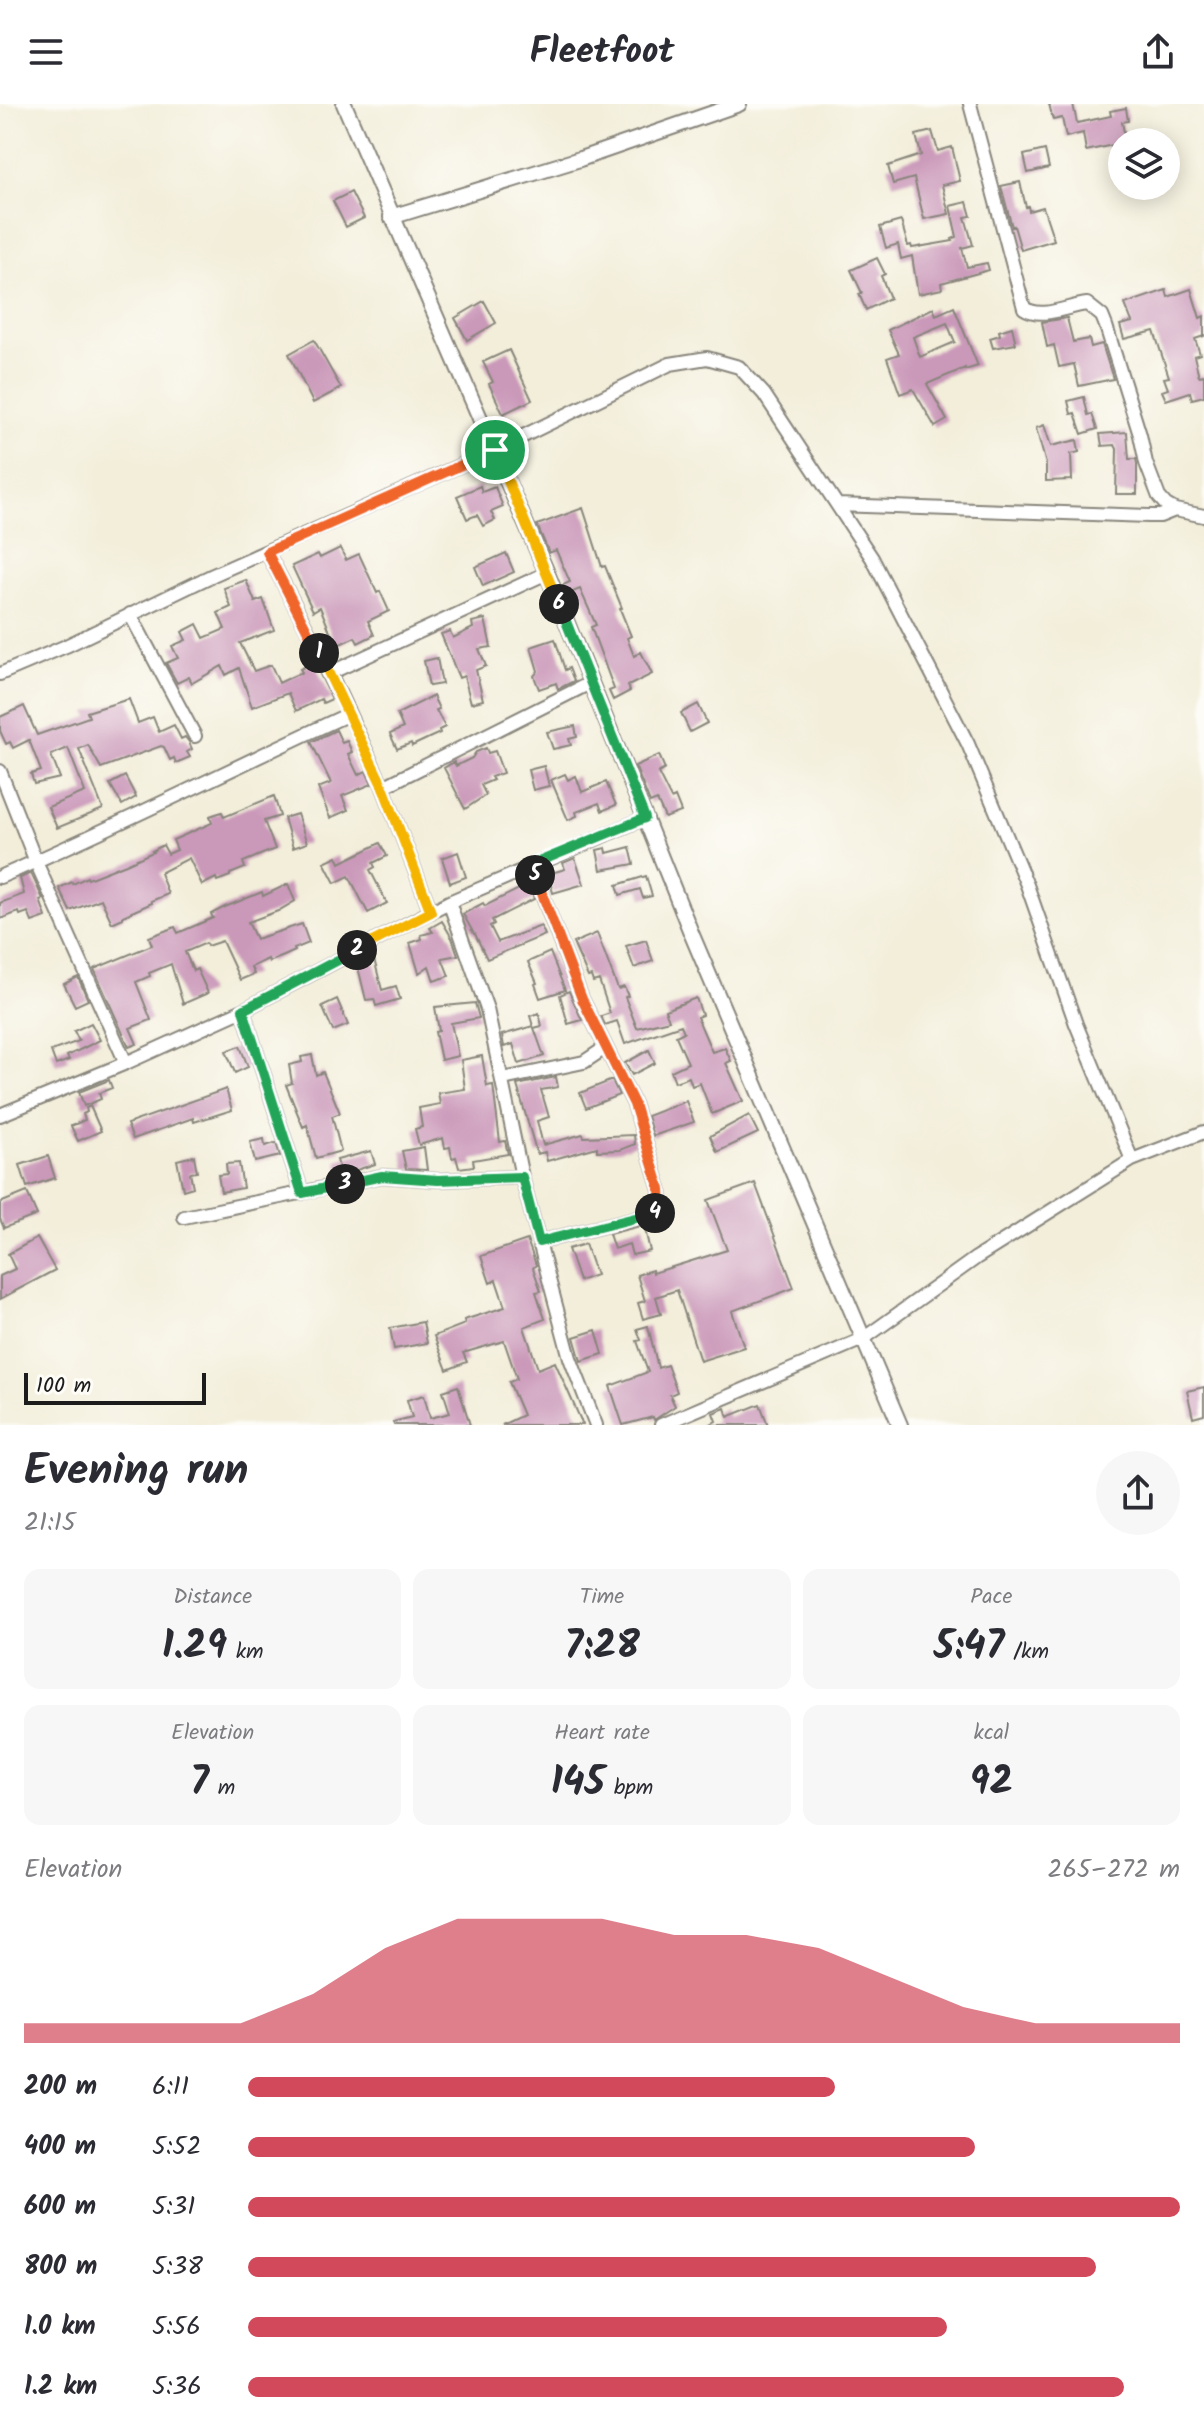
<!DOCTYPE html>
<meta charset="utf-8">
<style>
body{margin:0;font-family:Kalam,sans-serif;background:#f7f7f7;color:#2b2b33;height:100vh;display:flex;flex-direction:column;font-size:30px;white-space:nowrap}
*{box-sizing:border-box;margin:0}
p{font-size:26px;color:#7c7c81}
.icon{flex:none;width:44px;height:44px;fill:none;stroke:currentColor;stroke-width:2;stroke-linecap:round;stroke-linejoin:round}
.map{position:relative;height:1321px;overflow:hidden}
.drawer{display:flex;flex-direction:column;background:#fff;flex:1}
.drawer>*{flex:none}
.tools{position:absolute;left:1108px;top:24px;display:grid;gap:16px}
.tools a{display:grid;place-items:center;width:72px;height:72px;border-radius:50%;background:#fff;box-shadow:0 4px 20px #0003;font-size:40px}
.scale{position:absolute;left:24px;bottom:20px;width:182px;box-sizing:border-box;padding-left:8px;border:4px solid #1c1c1c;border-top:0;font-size:22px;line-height:28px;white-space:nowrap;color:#1c1c1c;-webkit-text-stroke:6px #fdfcf7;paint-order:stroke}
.pin{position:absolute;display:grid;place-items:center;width:68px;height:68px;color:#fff;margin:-34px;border:4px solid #fff;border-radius:50%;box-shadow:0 2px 8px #0007}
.km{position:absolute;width:40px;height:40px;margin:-20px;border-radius:50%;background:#222;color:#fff;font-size:22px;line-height:40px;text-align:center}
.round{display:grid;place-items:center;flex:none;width:84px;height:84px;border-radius:42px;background:#f7f7f7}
.head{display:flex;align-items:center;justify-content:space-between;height:136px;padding:0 24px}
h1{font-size:44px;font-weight:600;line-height:60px}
.figures{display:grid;grid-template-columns:repeat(3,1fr);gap:12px;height:136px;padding:8px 24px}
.figures div{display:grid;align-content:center;border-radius:16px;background:#f7f7f7;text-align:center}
.figures b{font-size:40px;font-weight:600}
.figures small{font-size:22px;font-weight:400}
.figures p{font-size:22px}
.chart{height:224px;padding:16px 24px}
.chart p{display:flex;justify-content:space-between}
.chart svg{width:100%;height:144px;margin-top:8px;fill:#d1495b;opacity:.7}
ul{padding:0 24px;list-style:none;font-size:26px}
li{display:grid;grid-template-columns:128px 96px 1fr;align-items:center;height:60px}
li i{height:20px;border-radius:10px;background:#d1495b}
header{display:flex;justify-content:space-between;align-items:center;height:104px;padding:0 24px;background:#fff;font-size:36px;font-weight:600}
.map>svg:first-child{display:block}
</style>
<header><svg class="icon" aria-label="menu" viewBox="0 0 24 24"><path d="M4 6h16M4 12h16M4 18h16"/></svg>Fleetfoot<svg class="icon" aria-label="share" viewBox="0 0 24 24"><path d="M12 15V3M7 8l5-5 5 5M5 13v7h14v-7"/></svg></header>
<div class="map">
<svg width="1204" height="1321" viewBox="0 0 1204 1321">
<rect width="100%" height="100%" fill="#fdfcf7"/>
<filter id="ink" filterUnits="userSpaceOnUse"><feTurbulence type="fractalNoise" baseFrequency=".0125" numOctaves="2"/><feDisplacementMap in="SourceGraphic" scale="16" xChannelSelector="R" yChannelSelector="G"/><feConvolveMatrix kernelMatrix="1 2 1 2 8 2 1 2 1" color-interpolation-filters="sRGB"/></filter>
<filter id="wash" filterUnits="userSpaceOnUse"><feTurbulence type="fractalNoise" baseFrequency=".006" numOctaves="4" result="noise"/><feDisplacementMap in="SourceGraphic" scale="32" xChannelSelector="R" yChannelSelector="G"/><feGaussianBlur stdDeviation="1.8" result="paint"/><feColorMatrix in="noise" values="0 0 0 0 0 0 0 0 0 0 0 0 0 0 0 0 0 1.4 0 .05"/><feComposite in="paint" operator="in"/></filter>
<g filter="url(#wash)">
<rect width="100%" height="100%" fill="#f3eeda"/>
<g id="blocks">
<path fill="#ca98b9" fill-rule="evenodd" d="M 1049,0 L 1073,0 L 1077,19 L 1111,12 L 1110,7 L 1126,4 L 1128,17 L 1122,18 L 1126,38 L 1086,47 L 1083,29 L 1066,33 L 1062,14 L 1053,16 Z
M 932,27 L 938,47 L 952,43 L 960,77 L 942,81 L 949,110 L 924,115 L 914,74 L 893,80 L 888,62 L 921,51 L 916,31 Z
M 1045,46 L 1049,64 L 1028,69 L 1024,51 Z
M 1020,78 L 1026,103 L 1028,102 L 1029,107 L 1043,103 L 1054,136 L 1021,146 L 1014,122 L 1012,123 L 1001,82 Z
M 351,88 L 364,114 L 346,123 L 333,97 Z
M 967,98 L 971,112 L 965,113 L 973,141 L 962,144 L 967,163 L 987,159 L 989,166 L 941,179 L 942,185 L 918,190 L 912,152 L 901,155 L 898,140 L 886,144 L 880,123 L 901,117 L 908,142 L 911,141 L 912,144 L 953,137 L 952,135 L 957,133 L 950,102 Z
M 877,154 L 885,170 L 881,172 L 890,194 L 866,206 L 859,190 L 862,189 L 851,166 Z
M 1191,185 L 1200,214 L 1204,212 L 1204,232 L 1195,235 L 1200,250 L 1194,252 L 1199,272 L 1204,271 L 1204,292 L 1192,295 L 1190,288 L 1166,296 L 1162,287 L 1168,285 L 1164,274 L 1169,273 L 1154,227 L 1124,235 L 1120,221 L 1132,218 L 1125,200 L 1166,186 L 1168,193 Z
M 484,197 L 496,219 L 467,236 L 455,214 Z
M 954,203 L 978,262 L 965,266 L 965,264 L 927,280 L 947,316 L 935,323 L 913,285 L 900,290 L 887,254 L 899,250 L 888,226 L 933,204 L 936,211 ZM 947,219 L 955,238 L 920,253 L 913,233 Z
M 1067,214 L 1073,238 L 1089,235 L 1091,243 L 1102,240 L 1113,275 L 1079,282 L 1074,260 L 1059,263 L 1054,241 L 1047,243 L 1042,218 Z
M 1012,223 L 1016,240 L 993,244 L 990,234 L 1000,231 L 999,227 Z
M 314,236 L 341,284 L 313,299 L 289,250 Z
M 509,246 L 532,296 L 503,310 L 489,280 L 493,278 L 483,258 Z
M 1084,293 L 1088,311 L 1092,310 L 1097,325 L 1082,330 L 1075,309 L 1071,310 L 1068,297 Z
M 1044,321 L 1051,342 L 1077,336 L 1079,348 L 1071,350 L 1072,376 L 1046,377 L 1046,360 L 1036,324 Z
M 1127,328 L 1129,355 L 1136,355 L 1137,360 L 1137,390 L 1116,390 L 1117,345 L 1115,341 L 1102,342 L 1100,330 Z
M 480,382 L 482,388 L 495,383 L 503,403 L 491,408 L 495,416 L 483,422 L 477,411 L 467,415 L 457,392 Z
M 583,404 L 602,463 L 605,462 L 622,504 L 620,505 L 631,532 L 627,534 L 634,552 L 641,548 L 652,570 L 628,582 L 630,587 L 613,596 L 609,587 L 614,585 L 591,523 L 596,521 L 580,485 L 568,490 L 563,481 L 570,478 L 556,446 L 549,449 L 537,421 Z
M 340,444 L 346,456 L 359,450 L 377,489 L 380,487 L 389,507 L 368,517 L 374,531 L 358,539 L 355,533 L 336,542 L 320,503 L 313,507 L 292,462 L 318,450 L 320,454 Z
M 506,449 L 514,468 L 483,482 L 475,463 Z
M 246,476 L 255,498 L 263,495 L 274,526 L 240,539 L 254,567 L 271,561 L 279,579 L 302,568 L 300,565 L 314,558 L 332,595 L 323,599 L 321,595 L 296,607 L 288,589 L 252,603 L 239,564 L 226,571 L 222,562 L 192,579 L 189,573 L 177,579 L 166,559 L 178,554 L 172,542 L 186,536 L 182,528 L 197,520 L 204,534 L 225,525 L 218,509 L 231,503 L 224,484 Z
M 485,515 L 491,543 L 479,545 L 486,562 L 476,566 L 483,596 L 471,599 L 464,572 L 459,574 L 441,530 L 450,527 L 453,534 L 473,524 L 472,518 Z
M 555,535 L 565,566 L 569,564 L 574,577 L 558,585 L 556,579 L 539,585 L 534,572 L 538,567 L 531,543 Z
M 437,554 L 442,580 L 429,582 L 424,557 Z
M 433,592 L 439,605 L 436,606 L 445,623 L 439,626 L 440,629 L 431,633 L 412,642 L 411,639 L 397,645 L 390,630 L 403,624 L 397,610 Z
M 129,595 L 138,619 L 153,613 L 159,628 L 174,621 L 181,635 L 185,633 L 189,638 L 192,645 L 187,648 L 190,653 L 176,659 L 174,654 L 170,656 L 164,643 L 161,642 L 101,664 L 88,641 L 79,645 L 103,705 L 57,724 L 48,703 L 85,688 L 68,644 L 51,651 L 60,674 L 34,680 L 31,670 L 41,667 L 29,636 L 13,644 L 10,638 L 6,640 L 0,627 L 0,613 L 24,602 L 37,631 L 89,613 L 87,608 Z
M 698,600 L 707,619 L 690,628 L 681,609 Z
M 575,622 L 577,633 L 569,635 L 571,641 L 553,645 L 547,628 Z
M 336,626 L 342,639 L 347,637 L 352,648 L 348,650 L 358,671 L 366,667 L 372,680 L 342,692 L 348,706 L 330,714 L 318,684 L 331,679 L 311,638 Z
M 486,644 L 488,649 L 495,647 L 503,669 L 491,673 L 493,676 L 481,681 L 486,691 L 465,705 L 444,664 L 454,658 L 456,662 L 472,654 L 476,648 Z
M 659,651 L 665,665 L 658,669 L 671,695 L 675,693 L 681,708 L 665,714 L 657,696 L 650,699 L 635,662 Z
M 544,662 L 549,682 L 533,686 L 528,666 Z
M 565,670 L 568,676 L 576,672 L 582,688 L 606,678 L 616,701 L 602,707 L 599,699 L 576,708 L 577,712 L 568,716 L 551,676 Z
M 125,672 L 136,693 L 122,701 L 110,680 Z
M 274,692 L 280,712 L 264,717 L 275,745 L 243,758 L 245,764 L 230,770 L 230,772 L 217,777 L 216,774 L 202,781 L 189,754 L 160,769 L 168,790 L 151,797 L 152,799 L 123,812 L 123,814 L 112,819 L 101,795 L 70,807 L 59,784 L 72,778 L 73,780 L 87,773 L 88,775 L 126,760 L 153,748 L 152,747 L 163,741 L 168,750 L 177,746 L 173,736 L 212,719 L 210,712 L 222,708 L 224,713 Z
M 297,710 L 307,739 L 293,744 L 284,714 Z
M 380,739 L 387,752 L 373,759 L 375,763 L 370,766 L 387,799 L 368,809 L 349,772 L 335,779 L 324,758 L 337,752 L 340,759 Z
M 630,743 L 634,760 L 601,766 L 597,746 L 606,744 L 607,749 Z
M 458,748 L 466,773 L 450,779 L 442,754 Z
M 575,754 L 584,780 L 553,789 L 548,770 L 565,765 L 563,759 Z
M 31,769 L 43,795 L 40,796 L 46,813 L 32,818 L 28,808 L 20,811 L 19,808 L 0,815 L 0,799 L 24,790 L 20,774 Z
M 646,772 L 652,792 L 643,794 L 640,785 L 620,791 L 617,781 Z
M 288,780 L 295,797 L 278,807 L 248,818 L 256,835 L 302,820 L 309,839 L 294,845 L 295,847 L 284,852 L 269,858 L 268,855 L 251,863 L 254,870 L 240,876 L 222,837 L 207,842 L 206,839 L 185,848 L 193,867 L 197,865 L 208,889 L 183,900 L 171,860 L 149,869 L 150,872 L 136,878 L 151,916 L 130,924 L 137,940 L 129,943 L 94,865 L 152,841 L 149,833 L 175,823 L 178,829 L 213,814 L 211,810 L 225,803 L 262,788 L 263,792 Z
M 529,780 L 534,795 L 492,816 L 494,820 L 490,822 L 498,838 L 541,822 L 545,831 L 487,855 L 475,830 L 474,830 L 463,810 L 483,799 L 485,802 Z
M 442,817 L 452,834 L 458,851 L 442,854 L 449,872 L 434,877 L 429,862 L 419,869 L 410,839 L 422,835 L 421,831 L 433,828 L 430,824 Z
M 597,829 L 618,885 L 624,883 L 628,892 L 625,893 L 637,924 L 669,916 L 665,906 L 696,894 L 702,911 L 697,913 L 712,948 L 725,944 L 731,957 L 726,959 L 743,997 L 712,1010 L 700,979 L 692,982 L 689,973 L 675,978 L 671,967 L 688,959 L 676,932 L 684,928 L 681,921 L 625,940 L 617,917 L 605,921 L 601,912 L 610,909 L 599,876 L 593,878 L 591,872 L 588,873 L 573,839 Z
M 646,836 L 653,857 L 634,864 L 626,842 Z
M 550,848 L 565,886 L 540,894 L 535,880 L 537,879 L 528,858 Z
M 374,855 L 382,886 L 396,882 L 400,895 L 376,902 L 374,895 L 366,896 L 357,859 Z
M 78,873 L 88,896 L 75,902 L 64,880 Z
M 569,887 L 582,916 L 568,920 L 560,891 Z
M 337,895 L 348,921 L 333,927 L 322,902 Z
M 475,899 L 479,914 L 451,919 L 458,952 L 441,956 L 435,928 L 439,927 L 435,903 Z
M 539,909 L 542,922 L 534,924 L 544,952 L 519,960 L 513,940 L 504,943 L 502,931 L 533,922 L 530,912 Z
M 91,919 L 100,936 L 67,952 L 69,956 L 56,961 L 51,947 L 79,937 L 74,927 Z
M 240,942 L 248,963 L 235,969 L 226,947 Z
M 649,946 L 655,959 L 632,971 L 625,959 Z
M 312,951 L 316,971 L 323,968 L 340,1009 L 332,1012 L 341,1047 L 316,1054 L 307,1021 L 303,1023 L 286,981 L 292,979 L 289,961 L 302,958 L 301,953 Z
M 482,952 L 487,982 L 493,981 L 500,1038 L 505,1037 L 508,1050 L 473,1056 L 474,1062 L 459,1064 L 456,1053 L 452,1054 L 450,1043 L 445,1044 L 443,1034 L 419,1041 L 415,1025 L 422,1023 L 419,1004 L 440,1000 L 438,989 L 465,985 L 461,956 Z
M 556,973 L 558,983 L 541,986 L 549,1013 L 537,1017 L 543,1041 L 583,1030 L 584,1033 L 634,1031 L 635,1040 L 620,1046 L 597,1047 L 597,1043 L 547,1057 L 545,1048 L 537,1050 L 517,981 Z
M 109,976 L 112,984 L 99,989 L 101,995 L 84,1002 L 79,988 Z
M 612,976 L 619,991 L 586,1004 L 580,989 Z
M 226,985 L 232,1006 L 194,1018 L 193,1014 L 133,1035 L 127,1020 Z
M 686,997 L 694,1018 L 653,1032 L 647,1012 Z
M 90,1002 L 101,1027 L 78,1037 L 71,1022 L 85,1016 L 83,1010 L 87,1008 L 86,1004 Z
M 749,1011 L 758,1029 L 717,1048 L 710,1032 Z
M 264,1035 L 265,1042 L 276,1039 L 280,1052 L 255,1058 L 250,1038 Z
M 424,1043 L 427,1066 L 406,1065 L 402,1047 Z
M 371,1047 L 375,1060 L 341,1071 L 337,1056 Z
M 48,1052 L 55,1074 L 27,1083 L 20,1061 Z
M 194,1052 L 197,1068 L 190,1069 L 193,1083 L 183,1086 L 177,1056 Z
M 239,1059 L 243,1084 L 221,1088 L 218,1071 L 227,1070 L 226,1060 Z
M 755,1079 L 794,1184 L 732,1207 L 744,1243 L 700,1257 L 677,1186 L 656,1193 L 661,1210 L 643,1215 L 638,1199 L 645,1197 L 637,1171 L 652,1166 L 653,1169 L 727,1146 L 708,1096 Z
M 27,1088 L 37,1111 L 4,1124 L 0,1115 L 0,1099 Z
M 644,1121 L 650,1147 L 632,1151 L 629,1140 L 614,1145 L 609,1130 Z
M 37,1134 L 55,1166 L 0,1195 L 0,1172 L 15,1165 L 8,1150 Z
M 527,1136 L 536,1161 L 533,1164 L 541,1187 L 536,1188 L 545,1215 L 524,1223 L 538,1265 L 555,1258 L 583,1321 L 502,1321 L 523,1311 L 509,1278 L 517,1275 L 504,1237 L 463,1249 L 467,1258 L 447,1266 L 434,1232 L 465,1220 L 464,1216 L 505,1203 L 496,1176 L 490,1179 L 481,1152 Z
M 585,1140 L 596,1171 L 579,1177 L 568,1145 Z
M 423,1218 L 427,1239 L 394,1245 L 390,1224 Z
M 648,1222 L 658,1264 L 667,1261 L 677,1288 L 670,1291 L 675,1302 L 654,1316 L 653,1313 L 623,1321 L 610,1282 L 648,1268 L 637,1237 L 641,1236 L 637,1225 Z
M 596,1226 L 603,1250 L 581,1257 L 574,1233 Z
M 458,1282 L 470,1321 L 394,1321 L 393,1318 L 412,1313 L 407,1296 L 424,1291 L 430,1314 L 450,1309 L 443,1287 Z
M 1204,1283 L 1204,1311 L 1193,1314 L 1187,1287 Z
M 760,1300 L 768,1321 L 709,1321 L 716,1317 L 713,1309 L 725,1304 L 728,1313 Z"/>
</g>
</g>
<g filter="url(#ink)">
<use href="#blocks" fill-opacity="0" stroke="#88857b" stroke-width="2"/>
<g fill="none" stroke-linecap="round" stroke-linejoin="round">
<defs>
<path id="minor" d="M 970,0 L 1024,204 C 1042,216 1067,202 1087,200 L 1102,212 L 1106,222 L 1140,331 L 1146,359 L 1159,393 L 1166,401 L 1175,406 L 1204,412
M 837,401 L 1149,412 L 1160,412 L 1175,406
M 267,448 L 330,569 L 383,683 L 431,808
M 130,510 L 195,632
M 330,569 L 547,469
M 0,570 L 66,542 L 213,471 L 495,346 L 670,260 L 707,254 L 739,263 L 764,290 L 872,454 L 968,640 L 1027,781 L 1076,920 L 1132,1056
M 0,667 L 36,758 L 126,959
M 383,683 L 590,579
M 531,761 L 582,895 L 634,1000 L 660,1085 L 661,1101 L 656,1109 L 539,1138
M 0,773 C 118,722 232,664 349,610
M 449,798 L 487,905 L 522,1073 L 547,1168 L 570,1254 L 596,1321
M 243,906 L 302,1089
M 503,975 L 584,958 L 605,944
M 0,1011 L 126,959 L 243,906 L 449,798 L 645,714
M 184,1113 L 382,1072 L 438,1076 L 522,1073
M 661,1321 L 863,1235 L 976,1154 L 1132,1056 L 1204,1028"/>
<path id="tertiary" d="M 344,0 L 547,469 L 692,831 L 900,1321
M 391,113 L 580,55 L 739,0"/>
</defs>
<use href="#minor" stroke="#88857b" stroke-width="16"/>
<use href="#tertiary" stroke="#88857b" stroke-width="18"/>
<use href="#minor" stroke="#fff" stroke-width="12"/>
<use href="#tertiary" stroke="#fff" stroke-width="14"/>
</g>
</g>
<g fill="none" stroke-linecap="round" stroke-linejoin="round" filter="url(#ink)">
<defs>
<path id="split-1" d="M 319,549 L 267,448 L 495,346"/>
<path id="split-2" d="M 319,549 L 383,683 L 431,808 L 357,846"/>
<path id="split-3" d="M 345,1080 L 302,1089 L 243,906 L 357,846"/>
<path id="split-4" d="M 345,1080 L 382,1072 L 438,1076 L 522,1073 L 539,1138 L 655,1109"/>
<path id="split-5" d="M 535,771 L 582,895 L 634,1000 L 660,1085 L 661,1101 L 655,1109"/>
<path id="split-6" d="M 535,771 L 531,761 L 645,714 L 559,500"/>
<path id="split-7" d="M 495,346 L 559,500"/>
</defs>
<use href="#split-1" stroke="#fff" stroke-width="16"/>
<use href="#split-2" stroke="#fff" stroke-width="16"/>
<use href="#split-3" stroke="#fff" stroke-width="16"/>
<use href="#split-4" stroke="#fff" stroke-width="16"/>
<use href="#split-5" stroke="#fff" stroke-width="16"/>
<use href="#split-6" stroke="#fff" stroke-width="16"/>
<use href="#split-7" stroke="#fff" stroke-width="16"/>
<use href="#split-1" stroke="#f0652b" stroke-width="10"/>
<use href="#split-2" stroke="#f5b400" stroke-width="10"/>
<use href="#split-3" stroke="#22a559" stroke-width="10"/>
<use href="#split-4" stroke="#22a559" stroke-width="10"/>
<use href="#split-5" stroke="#f0652b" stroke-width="10"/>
<use href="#split-6" stroke="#22a559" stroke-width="10"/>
<use href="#split-7" stroke="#f5b400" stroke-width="10"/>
</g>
</svg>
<div class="tools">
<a><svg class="icon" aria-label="layers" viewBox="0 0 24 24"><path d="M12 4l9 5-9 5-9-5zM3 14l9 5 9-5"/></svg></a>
</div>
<div class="scale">100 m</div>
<div class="pin" style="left:495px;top:346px;background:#1e9e55"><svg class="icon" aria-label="arrive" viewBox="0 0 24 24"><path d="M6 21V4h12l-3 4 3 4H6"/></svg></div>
<b class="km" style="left:319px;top:549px">1</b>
<b class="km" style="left:357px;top:846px">2</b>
<b class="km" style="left:345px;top:1080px">3</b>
<b class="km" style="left:655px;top:1109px">4</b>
<b class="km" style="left:535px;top:771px">5</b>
<b class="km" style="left:559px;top:500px">6</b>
</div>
<section class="drawer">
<div class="head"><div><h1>Evening run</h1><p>21:15</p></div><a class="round"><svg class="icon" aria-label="share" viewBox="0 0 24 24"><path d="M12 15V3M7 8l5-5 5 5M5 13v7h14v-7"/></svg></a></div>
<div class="figures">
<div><p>Distance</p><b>1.29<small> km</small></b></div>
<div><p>Time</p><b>7:28</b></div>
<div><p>Pace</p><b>5:47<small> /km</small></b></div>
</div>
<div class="figures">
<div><p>Elevation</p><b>7<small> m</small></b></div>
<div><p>Heart rate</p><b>145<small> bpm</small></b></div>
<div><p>kcal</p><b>92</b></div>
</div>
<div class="chart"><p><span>Elevation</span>265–272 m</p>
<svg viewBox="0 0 160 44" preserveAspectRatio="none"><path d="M0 44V38L10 38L20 38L30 38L40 29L50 15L60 6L70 6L80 6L90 11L100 11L110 15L120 24L130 33L140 38L150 38L160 38V44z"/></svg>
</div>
<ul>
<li><b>200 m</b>6:11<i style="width:63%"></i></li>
<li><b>400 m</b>5:52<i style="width:78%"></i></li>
<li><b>600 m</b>5:31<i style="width:100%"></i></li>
<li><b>800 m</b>5:38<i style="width:91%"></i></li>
<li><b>1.0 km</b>5:56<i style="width:75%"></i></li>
<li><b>1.2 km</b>5:36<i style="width:94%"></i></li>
</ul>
</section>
